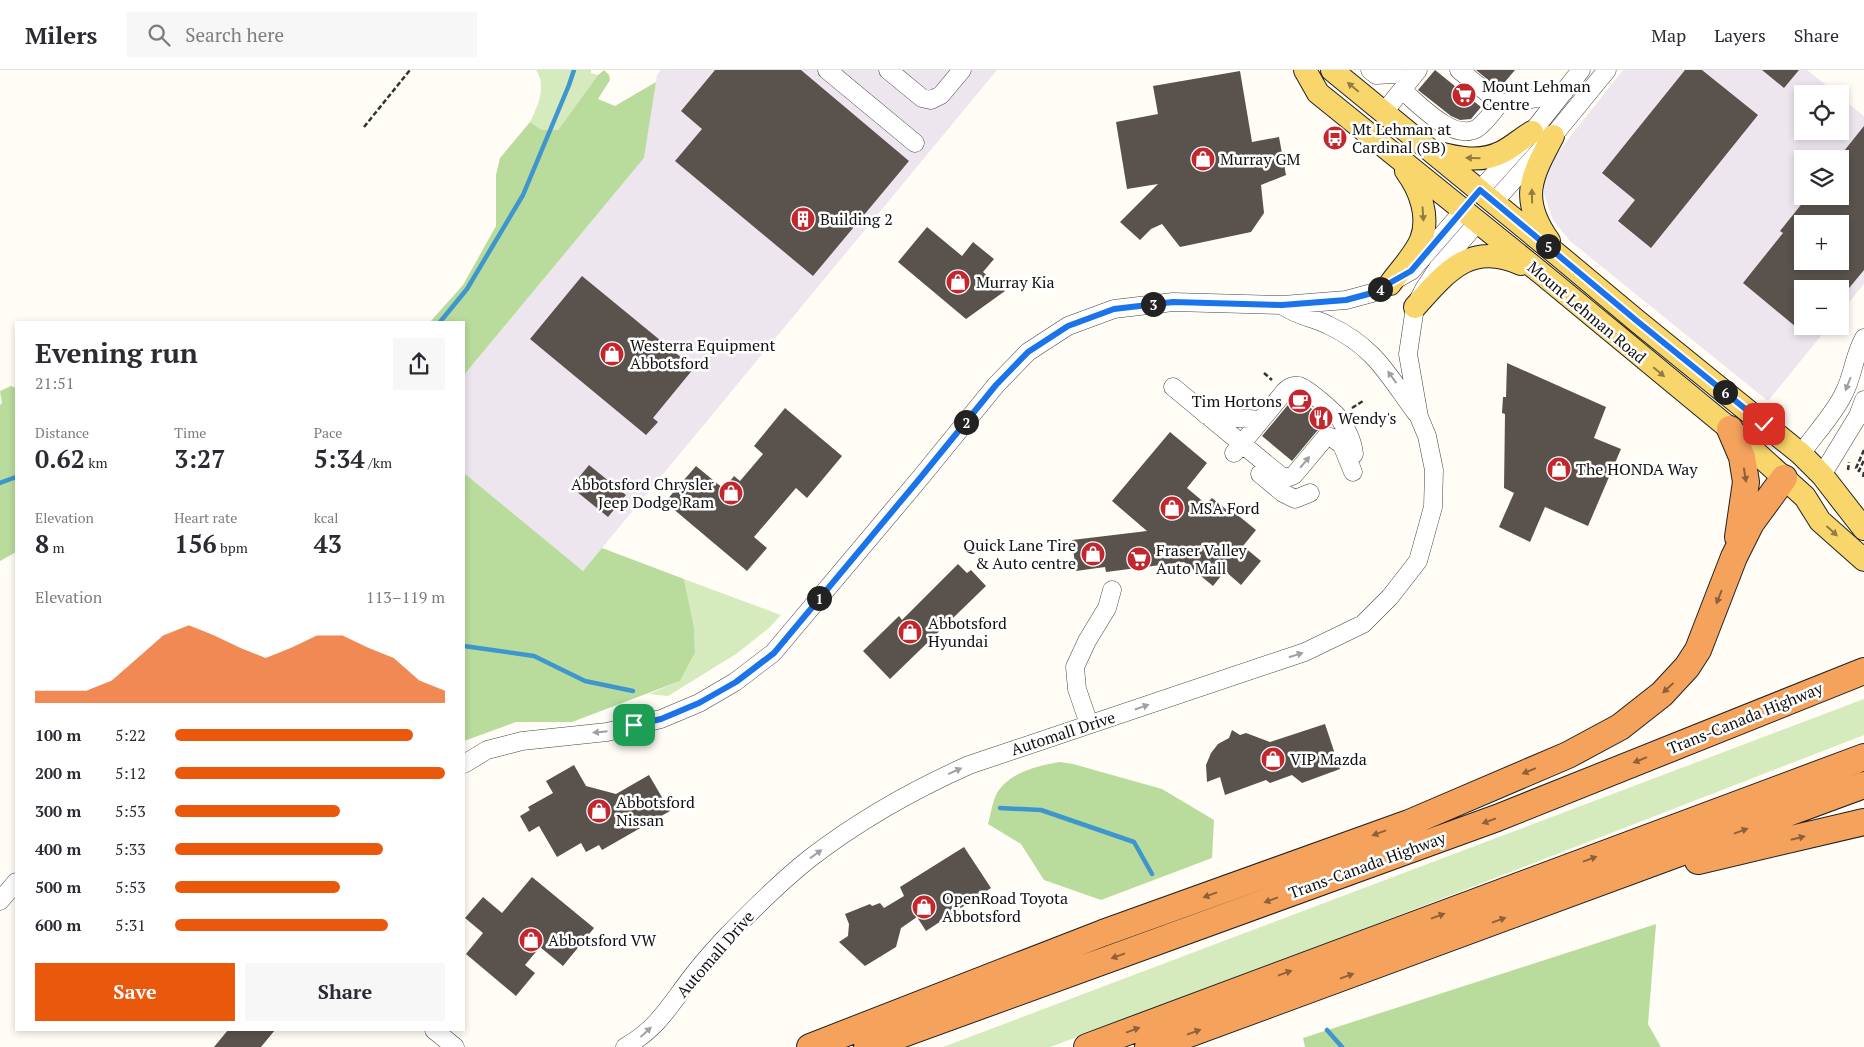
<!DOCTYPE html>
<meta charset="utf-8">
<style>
body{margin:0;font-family:"PT Serif",serif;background:#f7f7f7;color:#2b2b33;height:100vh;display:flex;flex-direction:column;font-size:19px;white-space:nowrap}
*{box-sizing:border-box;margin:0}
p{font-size:16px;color:#7c7c81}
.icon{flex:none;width:28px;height:28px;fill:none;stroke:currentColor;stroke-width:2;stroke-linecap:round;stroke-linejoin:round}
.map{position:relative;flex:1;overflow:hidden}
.side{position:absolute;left:15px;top:251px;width:450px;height:710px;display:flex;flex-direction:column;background:#fff;border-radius:0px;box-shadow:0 2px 8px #0003}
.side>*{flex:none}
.tools{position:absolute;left:1794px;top:15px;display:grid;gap:10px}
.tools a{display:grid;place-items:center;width:55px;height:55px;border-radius:0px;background:#fff;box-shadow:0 2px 8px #0003;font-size:25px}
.pin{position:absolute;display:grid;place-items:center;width:42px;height:42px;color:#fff;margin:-21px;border-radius:10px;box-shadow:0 2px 8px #0006}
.km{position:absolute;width:25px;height:25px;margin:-12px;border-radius:50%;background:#222;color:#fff;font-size:14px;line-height:25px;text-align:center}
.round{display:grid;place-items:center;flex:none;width:52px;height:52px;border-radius:0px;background:#f7f7f7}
.summary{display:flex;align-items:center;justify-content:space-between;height:85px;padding:0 20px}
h1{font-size:28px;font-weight:700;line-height:38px}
.figures{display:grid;grid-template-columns:repeat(3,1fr);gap:8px;height:85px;padding:5px 20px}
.figures div{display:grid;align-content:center}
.figures b{font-size:25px;font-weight:700}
.figures small{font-size:14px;font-weight:400}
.figures p{font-size:14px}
.chart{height:140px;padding:10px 20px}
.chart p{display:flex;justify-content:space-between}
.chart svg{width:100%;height:90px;margin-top:5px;fill:#ea580c;opacity:.7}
.button{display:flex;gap:10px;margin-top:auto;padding:10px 20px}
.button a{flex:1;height:58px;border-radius:0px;background:#ea580c;color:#fff;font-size:20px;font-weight:700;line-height:58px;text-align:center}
.button a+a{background:#f7f7f7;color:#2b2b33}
ul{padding:0 20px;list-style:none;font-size:16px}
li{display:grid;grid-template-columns:80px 60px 1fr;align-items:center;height:38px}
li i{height:12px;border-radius:6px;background:#ea580c}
header{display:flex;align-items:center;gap:30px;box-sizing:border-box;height:70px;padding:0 25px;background:#fff;border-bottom:1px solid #e1e1e2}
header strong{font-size:24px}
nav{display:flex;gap:28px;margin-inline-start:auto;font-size:18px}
.search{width:350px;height:45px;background:#f7f7f7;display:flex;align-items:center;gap:12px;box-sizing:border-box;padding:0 18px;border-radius:0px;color:#7c7c81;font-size:19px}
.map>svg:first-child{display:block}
</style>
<header>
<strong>Milers</strong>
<div class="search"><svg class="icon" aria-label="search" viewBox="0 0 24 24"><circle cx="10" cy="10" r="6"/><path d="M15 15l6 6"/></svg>Search here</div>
<nav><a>Map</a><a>Layers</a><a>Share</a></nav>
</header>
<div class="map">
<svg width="1864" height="977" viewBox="0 0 1864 977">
<rect width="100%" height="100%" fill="#fffdf5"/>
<path fill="#eee6ef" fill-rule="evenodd" d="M 661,0 L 997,0 L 583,501 L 464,403 L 464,305 L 644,88 L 657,5 Z
M 1623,0 L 1807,0 L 1837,24 L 1802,24 L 1802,61 L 1840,61 L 1840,27 L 1864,46 L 1864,214 L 1840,243 L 1840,219 L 1802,219 L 1802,256 L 1829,256 L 1768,331 L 1570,171 L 1553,150 L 1544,124 L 1544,107 L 1551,91 ZM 1802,89 L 1840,89 L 1840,126 L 1802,126 ZM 1802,154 L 1840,154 L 1840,191 L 1802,191 Z"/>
<path fill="#d5ebbd" d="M 536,0 L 591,0 L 591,3 L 598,5 L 558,60 L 542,60 L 530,52 C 538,36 547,16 536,0 Z
M 684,509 L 781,545 L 769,558 L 736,584 L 668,626 L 649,624 L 680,611 L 695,583 L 694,557 Z
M 1864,629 L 1864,665 L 1278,892 L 1050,977 L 943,977 Z"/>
<path fill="#b9dc9c" d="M 604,0 L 609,5 L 610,10 L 598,29 L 615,36 L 656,12 L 644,88 L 464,305 L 464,252 L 430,252 L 463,215 L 496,156 L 496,105 L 500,88 L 530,52 L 542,60 L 558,60 L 598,5 Z
M 11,316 L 16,318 L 16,482 L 0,491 L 0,335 L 2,333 L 0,321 Z
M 464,403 L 583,501 L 602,478 L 684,509 L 694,557 L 695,583 L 680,611 L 572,652 L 516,652 L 464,671 Z
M 1060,692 L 1073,694 L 1162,719 L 1214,750 L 1212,788 L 1101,830 L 1044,810 L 1021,774 L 988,754 C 991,744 992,732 997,723 C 1010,702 1037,696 1060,692 Z
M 1656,854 L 1648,954 L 1661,977 L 1305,977 L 1303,968 Z"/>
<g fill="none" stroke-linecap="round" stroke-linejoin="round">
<path stroke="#3f96cf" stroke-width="4.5" d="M 440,252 L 467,219 L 523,125 L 569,15 L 574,0
M 0,413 L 16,407
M 464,576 L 534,586 L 585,611 L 633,621
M 1000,738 L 1041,740 L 1134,772 L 1152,804
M 1327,960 L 1342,977"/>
</g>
<path fill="#5a524d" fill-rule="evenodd" d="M 715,0 L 801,0 L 909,91 L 813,206 L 675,91 L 702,59 L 681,41 Z
M 1435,0 L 1481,37 L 1471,49 L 1460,50 L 1451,46 L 1418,20 Z
M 1476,0 L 1515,0 L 1499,19 Z
M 1685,0 L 1702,0 L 1758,45 L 1651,178 L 1618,151 L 1635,130 L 1602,103 Z
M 1762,0 L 1799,0 L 1784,18 Z
M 1240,1 L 1252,72 L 1279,67 L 1286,105 L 1261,115 L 1264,143 L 1251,162 L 1180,177 L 1162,154 L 1151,159 L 1140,170 L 1120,152 L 1158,114 L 1127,119 L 1116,52 L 1158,44 L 1153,16 Z
M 1864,56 L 1864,200 L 1840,229 L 1840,219 L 1802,219 L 1802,262 L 1743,213 L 1783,163 L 1780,161 L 1808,126 L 1840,126 L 1840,86 ZM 1802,154 L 1840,154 L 1840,191 L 1802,191 Z
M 927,157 L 962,186 L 973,172 L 994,189 L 983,202 L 1005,221 L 966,249 L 898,192 Z
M 582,206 L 694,298 L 653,348 L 658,352 L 646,365 L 530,269 Z
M 1507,293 L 1606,337 L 1594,368 L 1621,379 L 1588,456 L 1545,437 L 1530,472 L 1499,457 L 1514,423 L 1504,418 L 1505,344 L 1502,343 L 1503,327 L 1506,327 Z
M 1296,326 L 1328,352 L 1325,357 L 1317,361 L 1292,391 L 1262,366 L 1292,330 Z
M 785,338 L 842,386 L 807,428 L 796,418 L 754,467 L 767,478 L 747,501 L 665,432 L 696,396 L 724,419 L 734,406 L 740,411 L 763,384 L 754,376 Z
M 1170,362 L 1207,393 L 1187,418 L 1206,434 L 1212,428 L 1232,444 L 1234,442 L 1256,460 L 1243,476 L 1261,491 L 1241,515 L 1225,501 L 1213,516 L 1184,492 L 1106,502 L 1105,497 L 1076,501 L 1072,470 L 1147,461 L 1112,431 Z
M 589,395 L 626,425 L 608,447 L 571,417 Z
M 958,494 L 967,503 L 971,500 L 986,516 L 890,609 L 863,581 L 899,546 L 902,550 Z
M 1325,654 L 1340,699 L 1302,713 L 1292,705 L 1270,713 L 1266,710 L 1225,725 L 1220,707 L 1207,712 L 1206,695 L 1211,683 L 1218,674 L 1229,668 L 1232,660 L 1240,665 L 1246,663 L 1270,672 Z
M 574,695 L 586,716 L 616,724 L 649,705 L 670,741 L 602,780 L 599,775 L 586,782 L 581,773 L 557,787 L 539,756 L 529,762 L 520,746 L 530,740 L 528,737 L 553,723 L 546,711 Z
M 964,777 L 991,818 L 926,861 L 917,847 L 901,858 L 896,877 L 865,896 L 839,872 L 848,866 L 849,854 L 845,844 L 870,834 L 872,836 L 880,833 L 884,838 L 904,826 L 900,817 Z
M 532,807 L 594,858 L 563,896 L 540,877 L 525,895 L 535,903 L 516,926 L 466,884 L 483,863 L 465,848 L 483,827 L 502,843 Z
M 228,960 L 275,960 L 261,977 L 214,977 Z"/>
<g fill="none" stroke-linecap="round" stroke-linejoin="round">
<defs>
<path id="minor" d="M 827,0 L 915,73
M 888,0 L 922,28 L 931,30 L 941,25 L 962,0
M 1370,0 L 1376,5 L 1394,4 L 1397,0
M 1402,20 C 1419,34 1452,71 1476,59 C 1485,54 1493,41 1500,33 L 1459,0
M 1500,33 L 1527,30 L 1564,22
M 1384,42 L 1418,0
M 1480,120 L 1532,62 L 1581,0
M 1494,132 L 1553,66 L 1607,0
M 1285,237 C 1298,246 1314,248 1328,255 C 1375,277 1387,304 1416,343
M 1173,317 L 1281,406 L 1286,408 L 1294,405 L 1325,368 L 1331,367 L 1342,375 L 1353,402
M 1206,345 L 1260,350
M 1234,383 L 1285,321 C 1288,318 1293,315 1299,316 C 1307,318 1333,341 1339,348 C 1346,357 1353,372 1354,384
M 1801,384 C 1814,365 1835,343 1844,323 C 1853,306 1854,285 1864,268
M 1260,404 L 1283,423 L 1295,429 L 1310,423
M 1822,405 L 1858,346 L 1864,330
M 1089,654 L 1077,619 L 1075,597 L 1087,571 L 1107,538 L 1112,520
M 464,694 L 487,680 L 522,671 L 607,662 L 661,649 L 699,633 L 735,612 L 773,583 L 921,407 L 996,315 L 1028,282 L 1068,256 L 1114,239 L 1173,232 L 1283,235 L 1346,230 L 1372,223 L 1411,201 L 1463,141
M 0,831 L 16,812
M 434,960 L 455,977
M 625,977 C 655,960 667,940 687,913 C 698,898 711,883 724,869 C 751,841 779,813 809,789 C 858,751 913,720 969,695 L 1305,582 L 1363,554 L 1390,527 L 1418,491 L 1433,437 L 1434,400 L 1427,366 L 1419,347 L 1408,284 L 1415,237 L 1424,219 L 1438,198 L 1478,152"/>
<path id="major" d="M 1305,0 L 1318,23 L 1541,203 L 1730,359 L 1805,427 L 1820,451 L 1864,490
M 1332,0 L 1558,185 L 1637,251 L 1801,384 L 1822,405 L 1864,459
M 1436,82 C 1457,88 1481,93 1502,82 C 1512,77 1522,68 1532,62
M 1549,171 C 1519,129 1531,107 1553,66
M 1390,214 C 1400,200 1414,186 1421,170 C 1430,146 1420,120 1406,101
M 1415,237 C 1447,201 1471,171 1521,194"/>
<path id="highway" d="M 1730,359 L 1742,387 L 1746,412 L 1738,467
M 1698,791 L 1864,752
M 810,977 L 1103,863 L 1409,753 L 1568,685 L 1620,657 L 1662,624 L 1687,597 L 1698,580 L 1734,487 L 1751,453 L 1784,408
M 867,977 L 1497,748 L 1864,601
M 1087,977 L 1864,687
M 1148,977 L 1186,965 L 1864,715"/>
</defs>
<use href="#minor" stroke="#444" stroke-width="19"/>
<use href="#major" stroke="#222" stroke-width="24"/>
<use href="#highway" stroke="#222" stroke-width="28"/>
<path stroke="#333" stroke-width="2.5" stroke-dasharray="5 2.5" stroke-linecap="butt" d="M 364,57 L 410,0
M 1264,303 L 1272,310
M 1352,338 L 1363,331
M 1864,380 L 1856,398 L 1859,401 L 1864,390
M 1848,400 L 1849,392
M 1864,402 L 1863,407 L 1864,408"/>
<use href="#minor" stroke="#fff" stroke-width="18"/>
<use href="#major" stroke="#f9d66b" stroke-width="22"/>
<use href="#highway" stroke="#f5a25d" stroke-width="26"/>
</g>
<defs><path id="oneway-solid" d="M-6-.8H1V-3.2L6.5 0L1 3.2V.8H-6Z" transform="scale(1.25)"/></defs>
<g fill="#917d42">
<use href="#oneway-solid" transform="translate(1353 17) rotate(-140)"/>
<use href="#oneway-solid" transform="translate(1473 88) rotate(-179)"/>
<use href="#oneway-solid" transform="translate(1532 126) rotate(-91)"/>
<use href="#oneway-solid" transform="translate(1423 144) rotate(86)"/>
<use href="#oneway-solid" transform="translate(1659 302) rotate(40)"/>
<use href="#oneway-solid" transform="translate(1832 461) rotate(42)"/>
</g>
<g fill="#a0a0a0">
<use href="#oneway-solid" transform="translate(1392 307) rotate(-126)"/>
<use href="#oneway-solid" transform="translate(1848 314) rotate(111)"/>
<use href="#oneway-solid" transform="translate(1305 392) rotate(-50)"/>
<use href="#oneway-solid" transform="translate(1296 585) rotate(-18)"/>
<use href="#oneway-solid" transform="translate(1142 637) rotate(-19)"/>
<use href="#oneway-solid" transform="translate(600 662) rotate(174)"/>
<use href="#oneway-solid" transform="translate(955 701) rotate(-24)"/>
<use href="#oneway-solid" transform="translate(816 784) rotate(-36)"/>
<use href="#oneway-solid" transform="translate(646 962) rotate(-43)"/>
</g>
<g fill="#8e613b">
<use href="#oneway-solid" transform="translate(1745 405) rotate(81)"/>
<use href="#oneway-solid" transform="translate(1719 527) rotate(112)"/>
<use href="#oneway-solid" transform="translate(1668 618) rotate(137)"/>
<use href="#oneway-solid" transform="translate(1640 690) rotate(158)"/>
<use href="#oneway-solid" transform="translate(1529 701) rotate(158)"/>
<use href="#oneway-solid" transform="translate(1489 751) rotate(160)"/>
<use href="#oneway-solid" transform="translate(1741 761) rotate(-20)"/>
<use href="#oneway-solid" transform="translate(1379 763) rotate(160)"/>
<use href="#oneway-solid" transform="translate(1798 768) rotate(-14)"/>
<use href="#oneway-solid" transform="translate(1590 789) rotate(-20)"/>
<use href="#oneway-solid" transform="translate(1210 825) rotate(160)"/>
<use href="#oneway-solid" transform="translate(1271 830) rotate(160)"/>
<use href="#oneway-solid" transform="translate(1438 846) rotate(-20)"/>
<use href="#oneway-solid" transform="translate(1499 850) rotate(-20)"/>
<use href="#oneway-solid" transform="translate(1118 886) rotate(160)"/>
<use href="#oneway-solid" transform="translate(1285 903) rotate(-20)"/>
<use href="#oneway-solid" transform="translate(1347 906) rotate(-20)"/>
<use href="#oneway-solid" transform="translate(1133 960) rotate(-20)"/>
<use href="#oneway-solid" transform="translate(1194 962) rotate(-20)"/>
</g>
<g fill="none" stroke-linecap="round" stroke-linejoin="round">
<defs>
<path id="route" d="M 634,655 L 661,649 L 699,633 L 736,612 L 774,583 L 921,407 L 996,315 L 1028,282 L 1068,256 L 1114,239 L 1173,232 L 1282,235 L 1346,230 L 1372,223 L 1411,201 L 1480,120 L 1637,251 L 1764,354"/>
</defs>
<use href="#route" stroke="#fff" stroke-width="10"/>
<use href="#route" stroke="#1a73e8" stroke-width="6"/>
</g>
<defs>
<symbol id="supermarket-disc" viewBox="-11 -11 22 22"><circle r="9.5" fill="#c4262e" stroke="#fff"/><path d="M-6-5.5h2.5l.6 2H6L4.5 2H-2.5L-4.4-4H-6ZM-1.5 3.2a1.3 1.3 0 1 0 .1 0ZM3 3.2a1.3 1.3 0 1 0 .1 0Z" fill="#fff"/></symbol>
<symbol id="bus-disc" viewBox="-11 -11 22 22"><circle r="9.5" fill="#c4262e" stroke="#fff"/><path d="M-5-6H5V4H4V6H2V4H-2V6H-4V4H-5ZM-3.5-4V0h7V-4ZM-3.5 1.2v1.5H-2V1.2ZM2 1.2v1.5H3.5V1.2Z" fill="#fff"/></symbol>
<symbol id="shop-disc" viewBox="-11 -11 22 22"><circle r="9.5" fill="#c4262e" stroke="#fff"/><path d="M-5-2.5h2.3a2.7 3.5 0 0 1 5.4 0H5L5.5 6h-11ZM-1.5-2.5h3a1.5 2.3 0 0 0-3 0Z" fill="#fff"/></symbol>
<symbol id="building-disc" viewBox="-11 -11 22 22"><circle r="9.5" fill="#c4262e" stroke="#fff"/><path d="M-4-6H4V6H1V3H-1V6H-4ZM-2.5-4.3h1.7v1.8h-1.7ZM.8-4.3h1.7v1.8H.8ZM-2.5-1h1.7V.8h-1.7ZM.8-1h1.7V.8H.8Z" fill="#fff"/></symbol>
<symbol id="cafe-disc" viewBox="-11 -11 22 22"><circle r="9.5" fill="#c4262e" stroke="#fff"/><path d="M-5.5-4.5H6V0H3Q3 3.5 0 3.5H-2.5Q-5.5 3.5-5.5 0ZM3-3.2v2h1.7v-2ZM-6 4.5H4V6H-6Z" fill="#fff"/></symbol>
<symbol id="restaurant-disc" viewBox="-11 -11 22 22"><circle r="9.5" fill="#c4262e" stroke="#fff"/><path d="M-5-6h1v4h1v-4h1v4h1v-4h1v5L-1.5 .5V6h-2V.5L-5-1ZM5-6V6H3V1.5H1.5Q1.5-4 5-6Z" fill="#fff"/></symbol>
</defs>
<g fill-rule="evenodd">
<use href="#supermarket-disc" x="1450" y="11" width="28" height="28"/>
<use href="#bus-disc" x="1321" y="54" width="28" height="28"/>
<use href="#shop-disc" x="1189" y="75" width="28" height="28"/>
<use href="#building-disc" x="789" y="135" width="28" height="28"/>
<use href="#shop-disc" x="944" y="198" width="28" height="28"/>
<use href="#shop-disc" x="598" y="270" width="28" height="28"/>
<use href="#cafe-disc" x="1286" y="317" width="28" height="28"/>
<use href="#restaurant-disc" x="1307" y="334" width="28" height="28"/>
<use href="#shop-disc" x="1545" y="385" width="28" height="28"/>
<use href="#shop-disc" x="717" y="409" width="28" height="28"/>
<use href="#shop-disc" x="1158" y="424" width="28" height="28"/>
<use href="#shop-disc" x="1079" y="470" width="28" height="28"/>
<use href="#supermarket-disc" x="1125" y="475" width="28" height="28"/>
<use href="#shop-disc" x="896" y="548" width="28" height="28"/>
<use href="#shop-disc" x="1259" y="675" width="28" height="28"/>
<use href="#shop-disc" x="585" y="727" width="28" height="28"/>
<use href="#shop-disc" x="910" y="823" width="28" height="28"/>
<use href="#shop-disc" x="517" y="856" width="28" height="28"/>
</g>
<g text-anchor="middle" stroke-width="5" stroke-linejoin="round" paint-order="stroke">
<g font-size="16" fill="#111" stroke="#fff" text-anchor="start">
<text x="1482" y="22">Mount Lehman<tspan x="1482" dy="18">Centre</tspan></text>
<text x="1352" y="65">Mt Lehman at<tspan x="1352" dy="18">Cardinal (SB)</tspan></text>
<text x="1220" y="95">Murray GM</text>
<text x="820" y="155">Building 2</text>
<text x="976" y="218">Murray Kia</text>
<text x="630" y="281">Westerra Equipment<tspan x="630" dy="18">Abbotsford</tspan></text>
<text x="1282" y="337" text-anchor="end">Tim Hortons</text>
<text x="1338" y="354">Wendy's</text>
<text x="1576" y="405">The HONDA Way</text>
<text x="714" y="420" text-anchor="end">Abbotsford Chrysler<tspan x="714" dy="18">Jeep Dodge Ram</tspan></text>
<text x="1190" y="444">MSA Ford</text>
<text x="1076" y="481" text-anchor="end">Quick Lane Tire<tspan x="1076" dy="18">&amp; Auto centre</tspan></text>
<text x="1156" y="486">Fraser Valley<tspan x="1156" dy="18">Auto Mall</tspan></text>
<text x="928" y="559">Abbotsford<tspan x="928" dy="18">Hyundai</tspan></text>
<text x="1290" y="695">VIP Mazda</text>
<text x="616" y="738">Abbotsford<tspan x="616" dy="18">Nissan</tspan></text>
<text x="942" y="834">OpenRoad Toyota<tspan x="942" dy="18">Abbotsford</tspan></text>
<text x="548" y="876">Abbotsford VW</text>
</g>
<g font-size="16" fill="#111" stroke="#fff">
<text transform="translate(1587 242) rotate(40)" y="6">Mount Lehman Road</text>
<text transform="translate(1745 648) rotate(-22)" y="6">Trans-Canada Highway</text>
<text transform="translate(1063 663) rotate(-18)" y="6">Automall Drive</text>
<text transform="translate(1367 795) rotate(-20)" y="6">Trans-Canada Highway</text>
<text transform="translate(715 884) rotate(-49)" y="6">Automall Drive</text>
</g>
</g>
</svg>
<div class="tools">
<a><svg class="icon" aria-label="locate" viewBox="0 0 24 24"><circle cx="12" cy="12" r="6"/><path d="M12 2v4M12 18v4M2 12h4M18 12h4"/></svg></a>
<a><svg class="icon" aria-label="layers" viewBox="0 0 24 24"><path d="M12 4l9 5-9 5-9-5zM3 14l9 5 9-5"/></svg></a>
<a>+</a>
<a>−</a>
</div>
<div class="pin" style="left:634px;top:655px;background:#1e9e55"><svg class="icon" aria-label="arrive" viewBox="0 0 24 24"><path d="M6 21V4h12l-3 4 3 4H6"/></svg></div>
<div class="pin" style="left:1764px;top:354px;background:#d93025"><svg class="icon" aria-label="check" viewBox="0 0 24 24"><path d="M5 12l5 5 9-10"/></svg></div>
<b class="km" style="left:819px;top:528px">1</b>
<b class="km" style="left:966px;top:352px">2</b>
<b class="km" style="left:1153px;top:234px">3</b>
<b class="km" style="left:1380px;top:219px">4</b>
<b class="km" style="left:1548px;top:176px">5</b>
<b class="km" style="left:1725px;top:322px">6</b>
<section class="side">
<div class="summary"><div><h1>Evening run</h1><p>21:51</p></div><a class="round"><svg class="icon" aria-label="share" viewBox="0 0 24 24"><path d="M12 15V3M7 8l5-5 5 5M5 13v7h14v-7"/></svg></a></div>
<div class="figures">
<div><p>Distance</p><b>0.62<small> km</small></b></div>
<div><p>Time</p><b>3:27</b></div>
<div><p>Pace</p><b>5:34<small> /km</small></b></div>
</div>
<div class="figures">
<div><p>Elevation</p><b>8<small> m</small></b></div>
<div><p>Heart rate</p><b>156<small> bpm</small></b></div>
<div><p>kcal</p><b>43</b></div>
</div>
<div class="chart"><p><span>Elevation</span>113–119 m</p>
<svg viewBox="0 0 160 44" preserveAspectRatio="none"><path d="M0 44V38L10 38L20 38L30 33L40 22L50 11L60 6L70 11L80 17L90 22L100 17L110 11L120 11L130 17L140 22L150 33L160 38V44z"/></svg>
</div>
<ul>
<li><b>100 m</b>5:22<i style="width:88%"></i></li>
<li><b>200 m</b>5:12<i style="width:100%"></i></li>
<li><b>300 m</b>5:53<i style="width:61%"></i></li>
<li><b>400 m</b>5:33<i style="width:77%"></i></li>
<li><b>500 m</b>5:53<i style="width:61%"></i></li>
<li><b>600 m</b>5:31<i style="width:79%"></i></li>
</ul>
<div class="button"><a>Save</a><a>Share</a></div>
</section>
</div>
